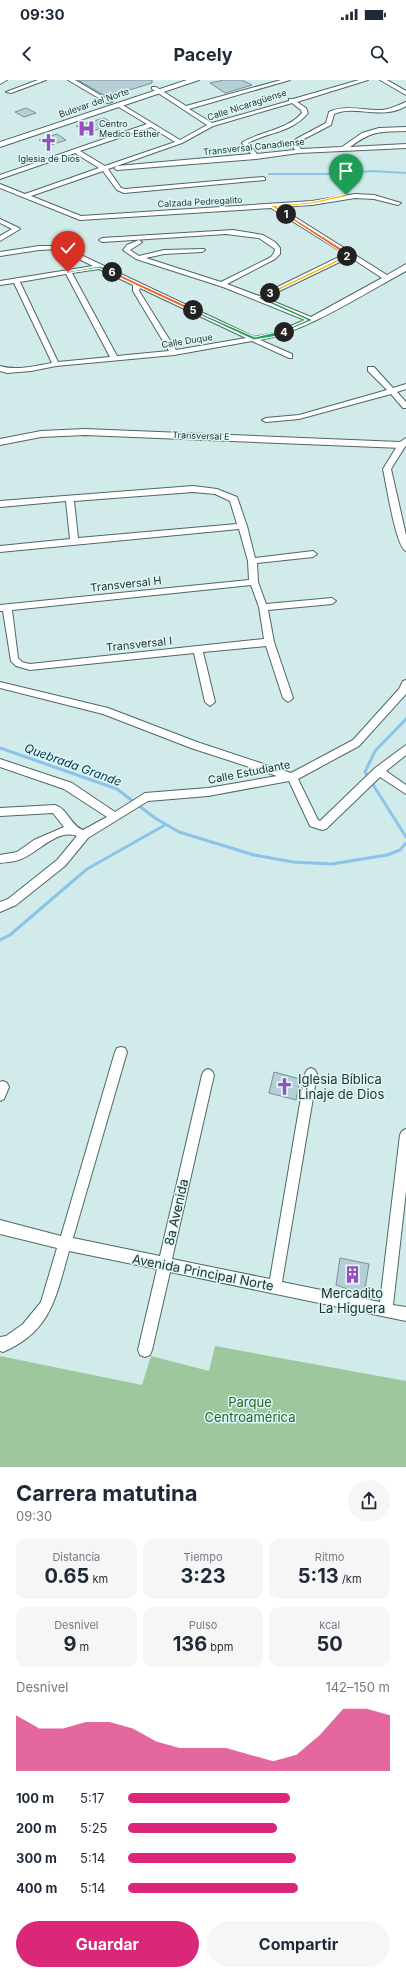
<!DOCTYPE html>
<html lang="es">
<meta charset="utf-8">
<style>
body{margin:0;font-family:Inter,sans-serif;background:#f6f6f7;color:#1f2937;height:100vh;display:flex;flex-direction:column;font-size:15px;white-space:nowrap}
*{box-sizing:border-box;margin:0}
p{font-size:13px;color:#747a83}
.icon{flex:none;width:22px;height:22px;fill:none;stroke:currentColor;stroke-width:2;stroke-linecap:round;stroke-linejoin:round}
.map{position:relative;height:1387px;overflow:hidden}
.side{display:flex;flex-direction:column;background:#fff;flex:1}
.side>*{flex:none}
.pin{position:absolute;display:grid;place-items:center;width:34px;height:34px;color:#fff;margin:-41px -17px;border-radius:50% 50% 50% 0;rotate:-45deg;box-shadow:0 0 4px #0007}
.pin .icon{rotate:45deg}
.km{position:absolute;width:20px;height:20px;margin:-10px;border-radius:50%;background:#222;color:#fff;font-size:11px;line-height:20px;text-align:center}
.round{display:grid;place-items:center;flex:none;width:42px;height:42px;border-radius:21px;background:#f6f6f7}
.overview{display:flex;align-items:center;justify-content:space-between;height:68px;padding:0 16px}
h1{font-size:22px;font-weight:700;line-height:30px}
.figures{display:grid;grid-template-columns:repeat(3,1fr);gap:6px;height:68px;padding:4px 16px}
.figures div{display:grid;align-content:center;border-radius:10px;background:#f6f6f7;text-align:center}
.figures b{font-size:20px;font-weight:700}
.figures small{font-size:11px;font-weight:400}
.figures p{font-size:11px}
.chart{height:112px;padding:8px 16px}
.chart p{display:flex;justify-content:space-between}
.chart svg{width:100%;height:72px;margin-top:4px;fill:#db2777;opacity:.7}
.cta{display:flex;gap:8px;margin-top:auto;padding:8px 16px}
.cta a{flex:1;height:46px;border-radius:24px;background:#db2777;color:#fff;font-size:16px;font-weight:700;line-height:46px;text-align:center}
.cta a+a{background:#f6f6f7;color:#1f2937}
ul{padding:0 16px;list-style:none;font-size:13px}
li{display:grid;grid-template-columns:64px 48px 1fr;align-items:center;height:30px}
li i{height:10px;border-radius:5px;background:#db2777}
.status{display:flex;justify-content:space-between;align-items:center;height:28px;padding:0 20px;background:#fff;direction:ltr}
.status svg{height:11px;fill:currentColor}
header{display:flex;justify-content:space-between;align-items:center;height:52px;padding:0 16px;background:#fff;font-size:18px;font-weight:700}
.map>svg:first-child{display:block}
</style>
<div class="status"><b>09:30</b><svg viewBox="0 0 49 12"><path d="M0 12V9h3v3zM5 12V6h3v6zM10 12V3h3v9zM15 12V0h3v12zM26 1h20v11H26zM47 4h2v5h-2z"/></svg></div>
<header><svg class="icon" aria-label="back" viewBox="0 0 24 24"><path d="M15 5l-7 7 7 7"/></svg>Pacely<svg class="icon" aria-label="search" viewBox="0 0 24 24"><circle cx="10" cy="10" r="6"/><path d="M15 15l6 6"/></svg></header>
<div class="map">
<svg width="406" height="1387" viewBox="0 0 406 1387">
<rect width="100%" height="100%" fill="#d0ebe9"/>
<path fill="#9fc79e" d="M 215,1266 L 406,1301 L 406,1387 L 0,1387 L 0,1276 L 142,1305 L 151,1276 L 209,1291 Z"/>
<g fill="none" stroke-linecap="round" stroke-linejoin="round">
<path stroke="#8bc3e9" stroke-width="2" d="M 269,94 L 342,94 L 371,91 L 406,93"/>
<path stroke="#8bc3e9" stroke-width="3" d="M 406,639 L 375,671 L 365,692 L 406,757
M 0,668 L 117,709 L 155,738 L 179,752 L 254,775 L 293,782 L 332,784 L 387,775 L 400,770 L 406,763
M 0,860 L 10,855 L 87,789 L 165,745"/>
</g>
<path fill="#b6cfd6" stroke="#788f95" d="M 78,0 L 152,0 L 152,3 L 107,17 Z
M 224,0 L 242,0 L 252,5 L 225,13 L 210,3 Z
M 26,28 L 36,33 L 24,37 L 15,32 Z
M 104,38 L 114,44 L 87,53 L 76,46 Z
M 57,54 L 66,60 L 48,66 L 39,60 Z
M 274,992 L 300,999 L 296,1020 L 269,1013 Z
M 340,1178 L 369,1184 L 364,1215 L 336,1205 Z"/>
<g fill="none" stroke-linecap="round" stroke-linejoin="round">
<defs>
<path id="minor" d="M 0,0 L 7,0 L 0,4 Z
M 38,0 L 46,0 L 11,13 L 6,12 Z
M 68,0 L 75,0 L 112,22 L 107,23 Z
M 281,0 L 290,0 L 189,29 L 212,43 L 289,21 L 289,19 L 293,19 L 359,0 L 368,0 L 297,22 L 306,28 L 308,33 C 293,52 269,52 248,63 L 257,74 L 295,70 L 292,65 L 296,59 L 326,43 L 329,32 C 346,24 364,31 382,30 C 391,29 398,25 406,22 L 406,26 C 381,41 355,24 334,34 L 331,45 L 300,61 L 298,65 L 301,69 L 342,67 L 362,53 L 379,48 L 406,47 L 406,51 C 379,52 373,50 350,67 L 406,64 L 406,68 L 299,73 L 256,79 L 117,90 L 114,88 L 117,86 L 251,74 L 242,63 L 243,62 C 262,51 287,50 302,33 L 301,30 L 292,23 L 213,46 L 182,63 L 108,89 L 121,108 L 125,109 L 263,97 L 265,98 L 265,100 L 124,113 L 117,110 L 103,91 L 31,116 L 81,136 L 312,121 L 355,114 L 374,115 L 401,123 L 398,125 L 374,119 L 355,118 L 312,125 L 279,127 L 387,195 L 406,184 L 406,191 C 363,214 308,251 260,260 L 292,274 L 292,278 L 289,278 L 252,261 L 174,275 L 56,286 L 31,291 L 7,293 L 0,291 L 0,286 C 17,291 34,286 52,283 L 14,203 L 0,205 L 0,201 L 93,186 L 59,169 L 39,170 L 0,176 L 0,172 L 39,166 L 62,166 L 254,257 L 274,253 L 305,240 L 223,207 L 136,179 L 123,170 L 127,165 L 139,160 L 142,162 L 141,163 L 130,170 L 139,176 L 164,170 L 204,169 L 205,170 L 202,172 L 164,174 L 146,178 L 221,202 L 271,177 L 274,173 L 275,169 L 259,158 L 226,154 L 102,162 L 99,160 L 102,158 L 233,150 L 263,155 L 275,162 L 280,168 L 280,174 L 275,179 L 227,204 L 259,216 L 345,174 L 271,128 L 80,140 L 0,108 L 0,104 L 25,114 L 99,88 L 75,73 L 0,99 L 0,95 L 147,44 L 117,26 L 117,24 L 121,24 L 180,60 L 207,45 L 152,9 L 152,7 L 156,7 L 186,26 ZM 151,47 L 175,62 L 105,86 L 80,71 ZM 350,177 L 382,198 L 311,237 L 265,218 ZM 99,189 L 133,205 L 133,211 L 169,271 L 117,276 L 72,193 ZM 66,194 L 110,277 L 58,282 L 20,202 ZM 140,208 L 246,258 L 176,270 L 139,211 Z
M 380,0 L 387,0 L 406,11 L 406,15 Z
M 0,139 L 19,148 L 20,149 L 0,161 L 0,156 L 12,149 L 0,143 Z
M 368,287 L 374,287 L 393,308 L 406,304 L 406,309 L 397,312 L 406,322 L 406,328 L 403,328 L 391,314 L 299,339 L 266,342 L 262,340 L 266,338 L 299,335 L 387,310 L 368,291 Z
M 399,363 L 405,363 L 406,365 L 391,389 L 406,455 L 406,471 C 396,468 386,402 383,389 Z
M 193,406 L 217,409 L 237,417 L 247,446 L 255,478 L 313,471 L 317,474 L 313,477 L 257,483 L 258,502 L 266,524 L 332,518 L 336,521 L 332,524 L 268,530 L 274,562 L 293,618 L 291,620 L 288,622 L 283,618 L 266,566 L 203,572 L 215,622 L 210,626 L 205,622 L 194,573 L 30,590 L 16,586 L 11,581 L 3,531 L 0,531 L 0,525 L 249,500 L 248,481 L 239,449 L 0,472 L 0,466 L 70,459 L 66,421 L 0,427 L 0,421 ZM 193,412 L 215,414 L 230,421 L 237,444 L 78,458 L 74,421 ZM 251,505 L 259,527 L 264,559 L 30,584 L 22,582 L 18,578 L 12,530 Z
M 406,600 L 406,614 L 359,666 L 298,699 L 318,740 L 320,741 L 375,688 L 406,665 L 406,675 L 386,691 L 406,705 L 406,714 L 380,697 L 326,749 L 322,750 L 310,746 L 289,701 L 208,716 L 148,721 L 88,758 L 65,786 L 16,825 L 0,832 L 0,822 L 8,819 L 57,780 L 77,756 C 57,748 38,773 21,779 C 15,782 7,782 0,783 L 0,775 L 17,772 L 34,760 L 64,747 L 53,733 L 0,736 L 0,728 L 55,725 C 68,729 70,745 83,750 L 107,737 L 64,709 L 0,687 L 0,679 L 72,703 L 115,732 L 145,713 L 208,708 L 277,696 L 191,668 L 103,634 L 0,608 L 0,602 L 108,628 L 197,662 L 291,693 L 353,660 L 399,609 L 403,601 Z
M 121,967 L 125,968 L 127,972 L 73,1158 L 160,1176 L 202,995 L 204,991 L 208,989 L 212,991 L 214,995 L 172,1179 L 270,1199 L 305,994 L 307,990 L 311,988 L 315,990 L 317,994 L 282,1202 L 380,1222 L 400,1055 L 402,1051 L 406,1049 L 406,1111 L 393,1225 L 406,1227 L 406,1241 L 170,1192 L 152,1270 L 150,1275 L 145,1277 L 140,1275 L 138,1270 L 157,1189 L 69,1171 C 56,1216 52,1251 3,1272 L 0,1271 L 0,1257 L 6,1256 L 23,1244 L 41,1222 L 57,1168 L 0,1154 L 0,1140 L 61,1156 L 115,972 L 117,968 Z
M 3,1001 L 7,1003 L 9,1007 L 4,1019 L 0,1021 L 0,1002 Z"/>
<path id="tertiary" d="M 85,349 L 400,362 L 406,358 L 406,366 L 402,368 L 85,355 L 41,357 L 0,365 L 0,359 L 41,351 Z"/>
<path id="secondary" d="M 187,0 L 199,0 L 0,67 L 0,62 Z"/>
</defs>
<use href="#minor" stroke="#4f6766" stroke-width="2"/>
<use href="#tertiary" stroke="#4f6766" stroke-width="2"/>
<use href="#secondary" stroke="#4f6766" stroke-width="2"/>
<use href="#minor" fill="#fff" fill-rule="evenodd"/>
<use href="#tertiary" fill="#fff" fill-rule="evenodd"/>
<use href="#secondary" fill="#fff" fill-rule="evenodd"/>
</g>
<path fill="#f5b400" stroke="#fff" d="M 346,114 L 348,116 L 312,124 L 277,127 L 287,134 L 286,136 L 271,126 L 312,122 Z"/>
<path fill="#f0652b" stroke="#fff" d="M 285,134 L 287,134 L 352,175 L 345,177 L 346,175 L 285,135 Z"/>
<path fill="#f5b400" stroke="#fff" d="M 347,175 L 348,177 L 271,214 L 268,213 Z"/>
<path fill="#22a559" stroke="#fff" d="M 268,212 L 272,213 L 264,218 L 313,240 L 282,253 L 282,251 L 307,240 L 258,218 Z"/>
<path fill="#22a559" stroke="#fff" d="M 191,229 L 255,257 L 284,250 L 286,252 L 278,256 L 254,260 L 191,231 Z"/>
<path fill="#f0652b" stroke="#fff" d="M 112,191 L 194,229 L 195,230 L 191,231 L 110,193 Z"/>
<path fill="#22a559" stroke="#fff" d="M 100,186 L 114,192 L 110,193 L 99,188 L 68,193 L 66,192 Z"/>
<defs>
<symbol id="hospital-bare" viewBox="-9 -9 18 18"><path d="M-5-5h3v3.5h4V-5h3V5h-3V1.5h-4V5h-3Z" fill="#974dc0" stroke="#ddf8f6" stroke-width="2.5" paint-order="stroke"/></symbol>
<symbol id="church-bare" viewBox="-9 -9 18 18"><path d="M-1.2-6h2.4v3.5h3.3v2.4h-3.3V6h-2.4V-.1h-3.3v-2.4h3.3Z" fill="#974dc0" stroke="#ddf8f6" stroke-width="2.5" paint-order="stroke"/></symbol>
<symbol id="building-bare" viewBox="-9 -9 18 18"><path d="M-4-6H4V6H1V3H-1V6H-4ZM-2.5-4.3h1.7v1.8h-1.7ZM.8-4.3h1.7v1.8H.8ZM-2.5-1h1.7V.8h-1.7ZM.8-1h1.7V.8H.8Z" fill="#974dc0" stroke="#ddf8f6" stroke-width="2.5" paint-order="stroke"/></symbol>
</defs>
<g fill-rule="evenodd">
<use href="#hospital-bare" x="74" y="36" width="25" height="25"/>
<use href="#church-bare" x="36" y="50" width="25" height="25"/>
<use href="#church-bare" x="272" y="994" width="25" height="25"/>
<use href="#building-bare" x="340" y="1182" width="25" height="25"/>
</g>
<g text-anchor="middle" stroke-width="3" stroke-linejoin="round" paint-order="stroke">
<g font-size="9" fill="#273131" stroke="#ddf8f6">
<text transform="translate(94 23) rotate(-19)" y="3">Bulevar del Norte</text>
<text transform="translate(247 25) rotate(-18)" y="3">Calle Nicaragüense</text>
<text transform="translate(254 67) rotate(-6)" y="3">Transversal Canadiense</text>
<text transform="translate(200 122) rotate(-3)" y="3">Calzada Pedregalito</text>
<text transform="translate(187 261) rotate(-9)" y="3">Calle Duque</text>
<text transform="translate(201 356) rotate(2)" y="3">Transversal E</text>
</g>
<g font-size="9" fill="#273131" stroke="#ddf8f6" text-anchor="start">
<text x="99" y="47">Centro<tspan x="99" dy="10">Medico Esther</tspan></text>
<text x="49" y="82" text-anchor="middle">Iglesia de Dios</text>
</g>
<g font-size="11" fill="#273131" stroke="#ddf8f6">
<text transform="translate(126 504) rotate(-6)" y="4">Transversal H</text>
<text transform="translate(139 564) rotate(-6)" y="4">Transversal I</text>
<text transform="translate(249 692) rotate(-11)" y="4">Calle Estudiante</text>
</g>
<g font-size="12" font-style="italic" fill="#002f48" stroke="#ddf8f6">
<text transform="translate(73 685) rotate(20)" y="4">Quebrada Grande</text>
</g>
<g font-size="13" fill="#273131" stroke="#ddf8f6" text-anchor="start">
<text x="298" y="1004">Iglesia Bíblica<tspan x="298" dy="15">Linaje de Dios</tspan></text>
<text x="352" y="1218" text-anchor="middle">Mercadito<tspan x="352" dy="15">La Higuera</tspan></text>
</g>
<g font-size="13" fill="#273131" stroke="#ddf8f6">
<text transform="translate(176 1132) rotate(-77)" y="5">8a Avenida</text>
<text transform="translate(203 1192) rotate(11)" y="5">Avenida Principal Norte</text>
</g>
<g font-size="13" fill="#286329" stroke="#ddf8f6">
<text x="250" y="1327">Parque<tspan x="250" dy="15">Centroamérica</tspan></text>
</g>
</g>
</svg>
<div class="pin" style="left:346px;top:115px;background:#1e9e55"><svg class="icon" aria-label="arrive" viewBox="0 0 24 24"><path d="M6 21V4h12l-3 4 3 4H6"/></svg></div>
<div class="pin" style="left:68px;top:192px;background:#d93025"><svg class="icon" aria-label="check" viewBox="0 0 24 24"><path d="M5 12l5 5 9-10"/></svg></div>
<b class="km" style="left:286px;top:134px">1</b>
<b class="km" style="left:347px;top:176px">2</b>
<b class="km" style="left:270px;top:213px">3</b>
<b class="km" style="left:284px;top:252px">4</b>
<b class="km" style="left:193px;top:230px">5</b>
<b class="km" style="left:112px;top:192px">6</b>
</div>
<section class="side">
<div class="overview"><div><h1>Carrera matutina</h1><p>09:30</p></div><a class="round"><svg class="icon" aria-label="share" viewBox="0 0 24 24"><path d="M12 15V3M7 8l5-5 5 5M5 13v7h14v-7"/></svg></a></div>
<div class="figures">
<div><p>Distancia</p><b>0.65<small> km</small></b></div>
<div><p>Tiempo</p><b>3:23</b></div>
<div><p>Ritmo</p><b>5:13<small> /km</small></b></div>
</div>
<div class="figures">
<div><p>Desnivel</p><b>9<small> m</small></b></div>
<div><p>Pulso</p><b>136<small> bpm</small></b></div>
<div><p>kcal</p><b>50</b></div>
</div>
<div class="chart"><p><span>Desnivel</span>142–150 m</p>
<svg viewBox="0 0 160 44" preserveAspectRatio="none"><path d="M0 44V10L10 18L20 18L30 14L40 14L50 18L60 26L70 30L80 30L90 30L100 34L110 38L120 34L130 22L140 6L150 6L160 10V44z"/></svg>
</div>
<ul>
<li><b>100 m</b>5:17<i style="width:62%"></i></li>
<li><b>200 m</b>5:25<i style="width:57%"></i></li>
<li><b>300 m</b>5:14<i style="width:64%"></i></li>
<li><b>400 m</b>5:14<i style="width:65%"></i></li>
</ul>
<div class="cta"><a>Guardar</a><a>Compartir</a></div>
</section>
